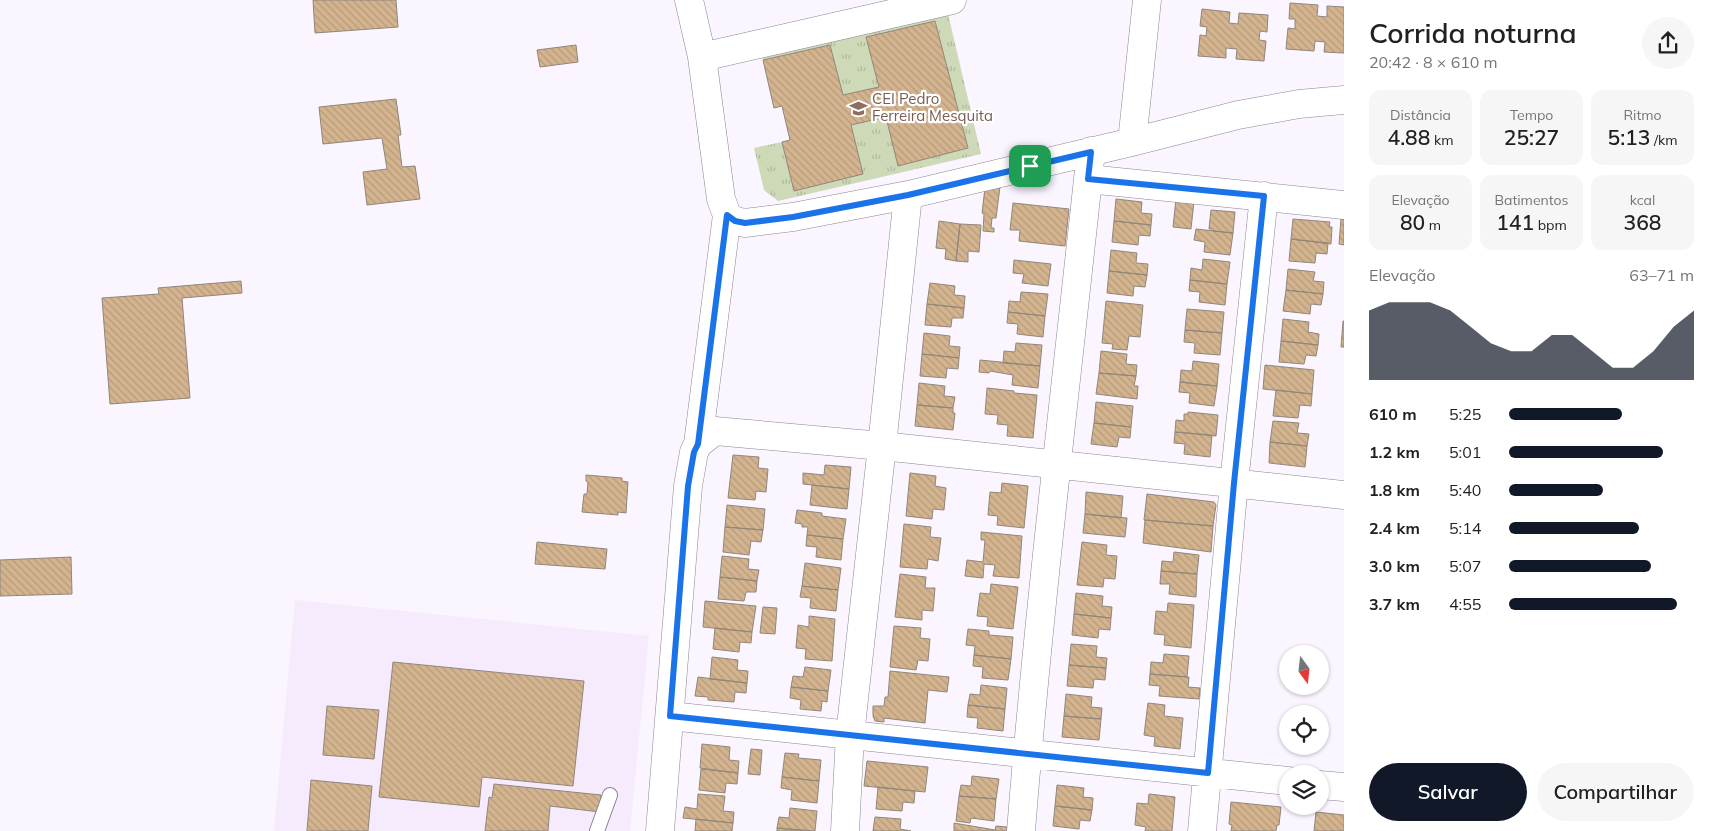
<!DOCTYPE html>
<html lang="pt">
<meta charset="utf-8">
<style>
body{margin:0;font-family:Mulish,sans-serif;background:#f6f6f6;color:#202124;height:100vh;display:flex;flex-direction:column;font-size:19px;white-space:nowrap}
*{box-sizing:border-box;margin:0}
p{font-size:16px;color:#757577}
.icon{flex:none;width:28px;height:28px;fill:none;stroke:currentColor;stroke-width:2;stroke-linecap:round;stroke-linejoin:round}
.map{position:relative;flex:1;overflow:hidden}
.sheet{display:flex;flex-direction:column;background:#fff;width:375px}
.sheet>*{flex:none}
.needle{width:32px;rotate:165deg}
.tools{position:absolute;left:1279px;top:645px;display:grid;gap:10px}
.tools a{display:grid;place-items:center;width:50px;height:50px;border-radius:50%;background:#fff;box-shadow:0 1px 4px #0004;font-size:25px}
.pin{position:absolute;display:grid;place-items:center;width:42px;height:42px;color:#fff;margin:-21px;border-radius:10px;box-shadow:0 2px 8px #0006}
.round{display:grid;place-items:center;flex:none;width:52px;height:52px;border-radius:26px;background:#f6f6f6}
.overview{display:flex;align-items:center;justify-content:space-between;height:85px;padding:0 25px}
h1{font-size:28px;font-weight:600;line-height:38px}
.stats{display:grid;grid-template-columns:repeat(3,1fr);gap:8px;height:85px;padding:5px 25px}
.stats div{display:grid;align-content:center;border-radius:12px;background:#f6f6f6;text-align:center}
.stats b{font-size:21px;font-weight:600}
.stats small{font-size:14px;font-weight:400}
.stats p{font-size:14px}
.chart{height:140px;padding:10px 25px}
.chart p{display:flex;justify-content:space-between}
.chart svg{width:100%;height:90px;margin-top:5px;fill:#111827;opacity:.7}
.primary-button{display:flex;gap:10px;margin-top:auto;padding:10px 25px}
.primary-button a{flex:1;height:58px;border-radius:30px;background:#111827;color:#fff;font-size:20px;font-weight:600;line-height:58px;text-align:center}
.primary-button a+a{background:#f6f6f6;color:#202124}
ul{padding:0 25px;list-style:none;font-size:16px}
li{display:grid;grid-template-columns:80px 60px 1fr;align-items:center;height:38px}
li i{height:12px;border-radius:6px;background:#111827}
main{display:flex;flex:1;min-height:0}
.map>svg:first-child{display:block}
</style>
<main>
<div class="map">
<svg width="1344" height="831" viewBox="0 0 1344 831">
<defs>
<pattern id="grass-tufts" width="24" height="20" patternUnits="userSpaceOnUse" patternTransform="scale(1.25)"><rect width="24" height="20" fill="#ced9b8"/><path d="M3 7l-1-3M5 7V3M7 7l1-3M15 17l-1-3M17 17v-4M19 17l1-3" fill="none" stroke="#b0ba9e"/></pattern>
<pattern id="building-back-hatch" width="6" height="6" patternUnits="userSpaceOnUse" patternTransform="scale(1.25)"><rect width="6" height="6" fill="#d3b48f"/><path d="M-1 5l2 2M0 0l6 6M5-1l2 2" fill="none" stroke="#b59a7b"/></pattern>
</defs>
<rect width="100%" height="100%" fill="#faf5fe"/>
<path fill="#f5ebfc" d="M 295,600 L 649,636 L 630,831 L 274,831 Z"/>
<path fill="url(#grass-tufts)" d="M 948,14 L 981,154 L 778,201 L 764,190 L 754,148 L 782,142 L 794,190 L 851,125 L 886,117 L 898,165 L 968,148 L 935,21 L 867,37 L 879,87 L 843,95 L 830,45 L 763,60 L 762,56 Z"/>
<path fill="url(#building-back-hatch)" stroke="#91867a" d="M 313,0 L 396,0 L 398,27 L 315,33 Z
M 1290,3 L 1318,5 L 1317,16 L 1327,17 L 1327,6 L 1344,7 L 1344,53 L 1324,52 L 1325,42 L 1315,41 L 1314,51 L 1286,49 L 1288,28 L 1295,29 L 1295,19 L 1289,19 Z
M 1202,9 L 1230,12 L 1229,23 L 1238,24 L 1239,13 L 1268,15 L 1267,32 L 1260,31 L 1259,40 L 1266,41 L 1264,61 L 1236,59 L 1237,49 L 1226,48 L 1226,58 L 1198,56 L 1200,35 L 1206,36 L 1207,27 L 1200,26 Z
M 935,21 L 968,148 L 898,166 L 886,117 L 851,125 L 863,174 L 794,191 L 782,142 L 790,140 L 782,106 L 774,108 L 763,60 L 830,45 L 843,95 L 879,87 L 866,37 Z
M 576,45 L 578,62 L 540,67 L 537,50 Z
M 396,99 L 401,135 L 398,135 L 402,167 L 415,166 L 420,199 L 367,205 L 363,172 L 387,169 L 382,138 L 323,144 L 319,107 Z
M 1000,187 L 996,218 L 992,218 L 991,228 L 994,228 L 994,232 L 983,231 L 984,214 L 982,213 L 985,188 Z
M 1116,199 L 1142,202 L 1141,213 L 1152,214 L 1151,225 L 1114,221 Z
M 1176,199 L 1194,201 L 1191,229 L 1173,227 Z
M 1013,203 L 1069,209 L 1065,246 L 1019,241 L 1020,230 L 1010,230 Z
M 1211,210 L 1235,212 L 1233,233 L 1213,231 L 1213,229 L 1209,229 Z
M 1293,219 L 1330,222 L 1329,227 L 1332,227 L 1331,244 L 1291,239 Z
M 1341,219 L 1344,220 L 1344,245 L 1339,244 Z
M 939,221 L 960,224 L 956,261 L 945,259 L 946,249 L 936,248 Z
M 1114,221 L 1151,225 L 1150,236 L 1139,235 L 1138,245 L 1112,242 Z
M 960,224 L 981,225 L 979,252 L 968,251 L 968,262 L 956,261 Z
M 1196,229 L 1233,233 L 1230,255 L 1204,252 L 1205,242 L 1194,240 Z
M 1291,239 L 1328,243 L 1327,254 L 1316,253 L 1315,263 L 1289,261 Z
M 1111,250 L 1137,253 L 1136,263 L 1148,264 L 1147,275 L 1109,271 Z
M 1203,259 L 1230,262 L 1227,284 L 1190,280 L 1191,268 L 1202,270 Z
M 1014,260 L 1051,264 L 1048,286 L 1022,283 L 1024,274 L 1013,273 Z
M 1288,269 L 1315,272 L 1313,281 L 1324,282 L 1323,294 L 1286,290 Z
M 1109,271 L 1147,275 L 1145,287 L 1134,286 L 1133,296 L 1107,293 Z
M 1190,280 L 1227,284 L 1225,305 L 1199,302 L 1200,292 L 1189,291 Z
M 241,281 L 242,293 L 182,298 L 190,398 L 110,404 L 102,298 L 159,294 L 158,288 Z
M 930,283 L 955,286 L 954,295 L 965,296 L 964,308 L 927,304 Z
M 1286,290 L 1323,294 L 1321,305 L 1311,304 L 1310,314 L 1283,311 Z
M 1021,292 L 1048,294 L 1045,316 L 1008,312 L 1009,301 L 1020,302 Z
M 1106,301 L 1143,305 L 1140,337 L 1129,336 L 1127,350 L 1112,349 L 1113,344 L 1102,343 Z
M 927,304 L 964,308 L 963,318 L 952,318 L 951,327 L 925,325 Z
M 1187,309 L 1224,312 L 1222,333 L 1185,330 Z
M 1008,312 L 1045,316 L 1043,337 L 1017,334 L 1018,324 L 1007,323 Z
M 1283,319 L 1309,322 L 1308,332 L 1319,334 L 1318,345 L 1281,341 Z
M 1343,321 L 1344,321 L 1344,347 L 1341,347 Z
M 1185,330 L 1222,333 L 1220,355 L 1194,353 L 1195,343 L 1184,342 Z
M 924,333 L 950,336 L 949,346 L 960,347 L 959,358 L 922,354 Z
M 1281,341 L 1318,345 L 1316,356 L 1306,355 L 1304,364 L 1279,362 Z
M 1016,343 L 1042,345 L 1040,366 L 1003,363 L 1004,351 L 1015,352 Z
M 1101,351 L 1127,354 L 1126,364 L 1137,365 L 1136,376 L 1099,373 Z
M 922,354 L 959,358 L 958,369 L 947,368 L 946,378 L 920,376 Z
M 980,360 L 1040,366 L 1038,388 L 1012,385 L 1013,375 L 990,371 L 989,373 L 979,372 Z
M 1193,361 L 1219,364 L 1217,386 L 1180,382 L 1181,370 L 1192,371 Z
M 1265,365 L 1314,370 L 1312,394 L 1263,389 Z
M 1099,373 L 1136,376 L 1134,386 L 1138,386 L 1137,399 L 1096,394 Z
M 1180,382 L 1217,386 L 1214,406 L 1189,403 L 1190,393 L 1179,392 Z
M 919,383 L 945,386 L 944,396 L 955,397 L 953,408 L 917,405 Z
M 987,388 L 1014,391 L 1014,393 L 1037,395 L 1033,438 L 1007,436 L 1008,425 L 997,424 L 998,415 L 985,414 Z
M 1276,390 L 1312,394 L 1311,406 L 1300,405 L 1298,418 L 1273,416 Z
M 1096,402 L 1133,406 L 1131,427 L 1094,423 Z
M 917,405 L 953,408 L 953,413 L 955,413 L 953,430 L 915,426 Z
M 1188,412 L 1218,415 L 1216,436 L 1175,432 L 1176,420 L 1184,421 L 1184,414 L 1188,414 Z
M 1273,421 L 1299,423 L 1297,433 L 1309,434 L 1307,446 L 1270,442 Z
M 1094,423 L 1131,427 L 1130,438 L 1119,437 L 1117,447 L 1091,444 Z
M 1175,432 L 1212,435 L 1210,457 L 1184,454 L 1185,444 L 1174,443 Z
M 1270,442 L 1307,446 L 1305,467 L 1269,463 Z
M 733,455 L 759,457 L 758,468 L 768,469 L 766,492 L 756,491 L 755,500 L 728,498 Z
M 825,465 L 851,467 L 849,489 L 803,484 L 803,473 L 824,475 Z
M 910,473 L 936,476 L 935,486 L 946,488 L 944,510 L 933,509 L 932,519 L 906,516 Z
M 586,475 L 622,478 L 622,481 L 628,482 L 626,513 L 618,512 L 618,515 L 582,512 L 584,494 L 587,494 L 588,482 L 586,481 Z
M 1002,483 L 1028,486 L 1024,528 L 997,525 L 998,516 L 988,515 L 990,492 L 1001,493 Z
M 812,485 L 849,489 L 847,509 L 810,505 Z
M 1086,492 L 1123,496 L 1121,518 L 1085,514 Z
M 1147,494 L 1214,502 L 1216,505 L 1213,526 L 1144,520 Z
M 727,505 L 765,509 L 763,530 L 725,527 Z
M 797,510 L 822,513 L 822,516 L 846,519 L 843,539 L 807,535 L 808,527 L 802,527 L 802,524 L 795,523 Z
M 1085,514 L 1127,518 L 1125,537 L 1083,533 Z
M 1145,520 L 1213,526 L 1211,552 L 1143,543 Z
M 904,524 L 931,527 L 930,537 L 941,538 L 938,561 L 928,559 L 927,569 L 900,567 Z
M 725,527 L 763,530 L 761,542 L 751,541 L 749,555 L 723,552 Z
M 981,532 L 1022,536 L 1019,578 L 993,576 L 995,565 L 984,564 L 983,578 L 965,576 L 967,560 L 983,562 L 985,540 L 981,540 Z
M 807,535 L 843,539 L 841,560 L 816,557 L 817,547 L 806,546 Z
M 537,542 L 607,549 L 605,569 L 535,564 Z
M 1082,542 L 1107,545 L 1106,555 L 1117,556 L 1115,579 L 1104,578 L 1103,587 L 1077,585 Z
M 1174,552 L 1199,555 L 1197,574 L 1161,571 L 1162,561 L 1173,562 Z
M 722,556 L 749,559 L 748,569 L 759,570 L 757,581 L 720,577 Z
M 71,557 L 72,594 L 0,596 L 0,560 Z
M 805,563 L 841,568 L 838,590 L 802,586 Z
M 1161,571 L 1197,574 L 1196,597 L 1169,594 L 1170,584 L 1160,584 Z
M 900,574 L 926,577 L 925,588 L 935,588 L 933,611 L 922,610 L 922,620 L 895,617 Z
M 720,577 L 757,581 L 756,592 L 746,592 L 744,601 L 718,599 Z
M 991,584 L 1018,587 L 1013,629 L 987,626 L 988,617 L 977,616 L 980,593 L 990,594 Z
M 802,586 L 838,590 L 836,611 L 810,608 L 811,598 L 800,597 Z
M 1076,593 L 1103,596 L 1102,606 L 1112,607 L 1111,618 L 1074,614 Z
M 705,601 L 756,606 L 752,632 L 703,627 Z
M 1168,603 L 1194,605 L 1191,648 L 1164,645 L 1165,635 L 1154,634 L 1156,611 L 1167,612 Z
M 763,607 L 777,608 L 775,634 L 760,633 Z
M 1074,614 L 1111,618 L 1110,630 L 1099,629 L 1098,638 L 1072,635 Z
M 809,616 L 835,619 L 832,661 L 805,659 L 806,649 L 796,648 L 798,625 L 809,627 Z
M 894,626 L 921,628 L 920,638 L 930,639 L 928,661 L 918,660 L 916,670 L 890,667 Z
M 715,628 L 752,632 L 751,643 L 740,642 L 739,652 L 713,649 Z
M 968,629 L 989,631 L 989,635 L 1013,637 L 1011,659 L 974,655 L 975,646 L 966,645 Z
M 1071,644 L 1097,646 L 1096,657 L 1107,658 L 1106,668 L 1069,665 Z
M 1164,654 L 1189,656 L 1187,677 L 1150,674 L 1151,662 L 1163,663 Z
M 974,655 L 1011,659 L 1008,680 L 982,678 L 983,667 L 973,666 Z
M 712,657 L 738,660 L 737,670 L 748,671 L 747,683 L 710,679 Z
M 393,662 L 584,681 L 573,786 L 482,777 L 479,807 L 379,797 Z
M 1069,665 L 1106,668 L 1105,680 L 1094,679 L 1093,688 L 1067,686 Z
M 805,667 L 831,670 L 828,691 L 791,687 L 793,676 L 803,677 Z
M 890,671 L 949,677 L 947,692 L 928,690 L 925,723 L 884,718 L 884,722 L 875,721 L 873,716 L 873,706 L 884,706 L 885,697 L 888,697 Z
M 1150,674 L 1189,677 L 1188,687 L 1200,688 L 1199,699 L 1159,696 L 1160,686 L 1149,685 Z
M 698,677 L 747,683 L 746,693 L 735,692 L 734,702 L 708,700 L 708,697 L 695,696 Z
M 981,685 L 1007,688 L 1005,709 L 968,705 L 970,694 L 980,695 Z
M 791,687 L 828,691 L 827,702 L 822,701 L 821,711 L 800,709 L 801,700 L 790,698 Z
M 1066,694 L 1092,697 L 1091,707 L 1102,708 L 1101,719 L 1064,716 Z
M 1148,703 L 1165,705 L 1164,716 L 1183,718 L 1180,749 L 1154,746 L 1155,737 L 1144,735 Z
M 968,705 L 1005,709 L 1003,731 L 977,728 L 978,718 L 967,717 Z
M 327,706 L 379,710 L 374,759 L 323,755 Z
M 1064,716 L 1101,719 L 1099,740 L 1062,737 Z
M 702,744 L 730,747 L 729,760 L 739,761 L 738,773 L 700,768 Z
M 751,749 L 762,750 L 760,775 L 748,774 Z
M 785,753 L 799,754 L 798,758 L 821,760 L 819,781 L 782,777 Z
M 867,761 L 928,767 L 925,792 L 864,786 Z
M 701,769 L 738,773 L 737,784 L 726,783 L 725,793 L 699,790 Z
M 972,776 L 999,779 L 996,799 L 959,796 L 961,785 L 971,786 Z
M 782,777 L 819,781 L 817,803 L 791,800 L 792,790 L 781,788 Z
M 311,780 L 372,786 L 368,831 L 307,831 Z
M 494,784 L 601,795 L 600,812 L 550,806 L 548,831 L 485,831 L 489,797 L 492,798 Z
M 1057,785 L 1084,788 L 1083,797 L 1093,798 L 1092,810 L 1055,806 Z
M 878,787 L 915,791 L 914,803 L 903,802 L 902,811 L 876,809 Z
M 698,794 L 725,796 L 723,811 L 734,812 L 733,823 L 683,818 L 685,807 L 697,809 Z
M 1149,794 L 1175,797 L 1172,831 L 1145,831 L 1146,827 L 1135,825 L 1137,803 L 1148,804 Z
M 959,796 L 996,799 L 994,821 L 971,818 L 970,823 L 956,821 Z
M 1231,802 L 1281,807 L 1279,825 L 1277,825 L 1276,831 L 1231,831 L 1232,825 L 1229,824 Z
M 1055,806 L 1092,810 L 1090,821 L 1080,820 L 1079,829 L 1053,826 Z
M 790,808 L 817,811 L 815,831 L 777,828 L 779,817 L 789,818 Z
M 1316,812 L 1344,815 L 1344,831 L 1314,831 Z
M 875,817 L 901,819 L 900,829 L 911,831 L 873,831 Z
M 696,819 L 733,823 L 732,831 L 695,831 Z
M 954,823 L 995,830 L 996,826 L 1007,827 L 1007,831 L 954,831 Z
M 777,828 L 807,831 L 777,831 Z"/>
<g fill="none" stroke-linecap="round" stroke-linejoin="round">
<defs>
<path id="lane" d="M 597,831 L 610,795"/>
<path id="street" d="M 689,0 L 702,57 L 721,199 L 727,215 L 735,221 L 745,223 L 793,217 L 908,195 L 1132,142 L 1238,115 L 1299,104 L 1344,100
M 702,57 L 952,0
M 1132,142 L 1147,0
M 1088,179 L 1344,205
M 698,444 L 727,215
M 670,716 L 1288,781
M 1320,785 L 1344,787
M 660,831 L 688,486 L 694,452 L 698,444 L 715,431 L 882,446 L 1344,495
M 845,831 L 850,735 L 882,446 L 908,195
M 1021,831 C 1039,604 1067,378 1091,151
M 1202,831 L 1234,483 L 1264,196"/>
</defs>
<use href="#lane" stroke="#8d8592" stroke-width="16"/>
<use href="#street" stroke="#8d8592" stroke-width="29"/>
<use href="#lane" stroke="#fff" stroke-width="14"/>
<use href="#street" stroke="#fff" stroke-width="28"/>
</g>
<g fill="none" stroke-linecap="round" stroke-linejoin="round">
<defs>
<path id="route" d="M 1091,152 L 1088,179 L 1264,196 L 1234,483 L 1208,773 L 670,716 L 688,486 L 694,452 L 698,444 L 727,215 L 735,221 L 745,223 L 793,217 L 908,195 Z"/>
</defs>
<use href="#route" stroke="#fff" stroke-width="10"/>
<use href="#route" stroke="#1a73e8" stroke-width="6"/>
</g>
<defs>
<symbol id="school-bare" viewBox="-9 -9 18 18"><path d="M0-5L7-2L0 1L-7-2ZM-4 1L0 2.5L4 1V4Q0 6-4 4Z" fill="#8d6e63" stroke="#fff" stroke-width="2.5" paint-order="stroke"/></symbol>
</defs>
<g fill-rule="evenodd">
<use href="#school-bare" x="846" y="96" width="25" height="25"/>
</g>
<g text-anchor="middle" stroke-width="4.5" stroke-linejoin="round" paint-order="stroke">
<g font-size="15" fill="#785e54" stroke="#fff" text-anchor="start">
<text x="872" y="104">CEI Pedro<tspan x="872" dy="17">Ferreira Mesquita</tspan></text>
</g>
</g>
</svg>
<div class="tools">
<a><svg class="needle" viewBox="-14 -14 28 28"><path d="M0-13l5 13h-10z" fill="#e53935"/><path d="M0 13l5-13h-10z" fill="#757577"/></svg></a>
<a><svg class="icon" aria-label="locate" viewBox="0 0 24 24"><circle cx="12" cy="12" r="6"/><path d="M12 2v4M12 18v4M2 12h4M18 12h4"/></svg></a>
<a><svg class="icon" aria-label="layers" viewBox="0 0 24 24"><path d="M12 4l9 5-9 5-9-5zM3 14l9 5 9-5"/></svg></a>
</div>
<div class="pin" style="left:1030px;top:166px;background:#1e9e55"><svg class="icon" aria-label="arrive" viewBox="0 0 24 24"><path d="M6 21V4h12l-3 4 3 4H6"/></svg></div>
</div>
<section class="sheet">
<div class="overview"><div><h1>Corrida noturna</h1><p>20:42 · 8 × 610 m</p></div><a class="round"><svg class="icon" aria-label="share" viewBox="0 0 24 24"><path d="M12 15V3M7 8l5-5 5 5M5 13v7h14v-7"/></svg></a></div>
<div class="stats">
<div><p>Distância</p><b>4.88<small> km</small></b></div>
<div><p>Tempo</p><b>25:27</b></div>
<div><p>Ritmo</p><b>5:13<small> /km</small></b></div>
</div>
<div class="stats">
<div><p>Elevação</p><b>80<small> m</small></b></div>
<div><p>Batimentos</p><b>141<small> bpm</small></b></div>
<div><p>kcal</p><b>368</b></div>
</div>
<div class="chart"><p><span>Elevação</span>63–71 m</p>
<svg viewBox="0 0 160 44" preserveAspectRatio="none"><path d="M0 44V10L10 6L20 6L30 6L40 10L50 18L60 26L70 30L80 30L90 22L100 22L110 30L120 38L130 38L140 30L150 18L160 10V44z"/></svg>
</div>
<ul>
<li><b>610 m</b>5:25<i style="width:61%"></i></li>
<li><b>1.2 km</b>5:01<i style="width:83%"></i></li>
<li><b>1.8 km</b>5:40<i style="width:51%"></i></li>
<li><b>2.4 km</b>5:14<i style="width:70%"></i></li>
<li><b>3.0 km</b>5:07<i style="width:77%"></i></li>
<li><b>3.7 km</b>4:55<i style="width:91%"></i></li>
</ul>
<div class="primary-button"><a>Salvar</a><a>Compartilhar</a></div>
</section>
</main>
